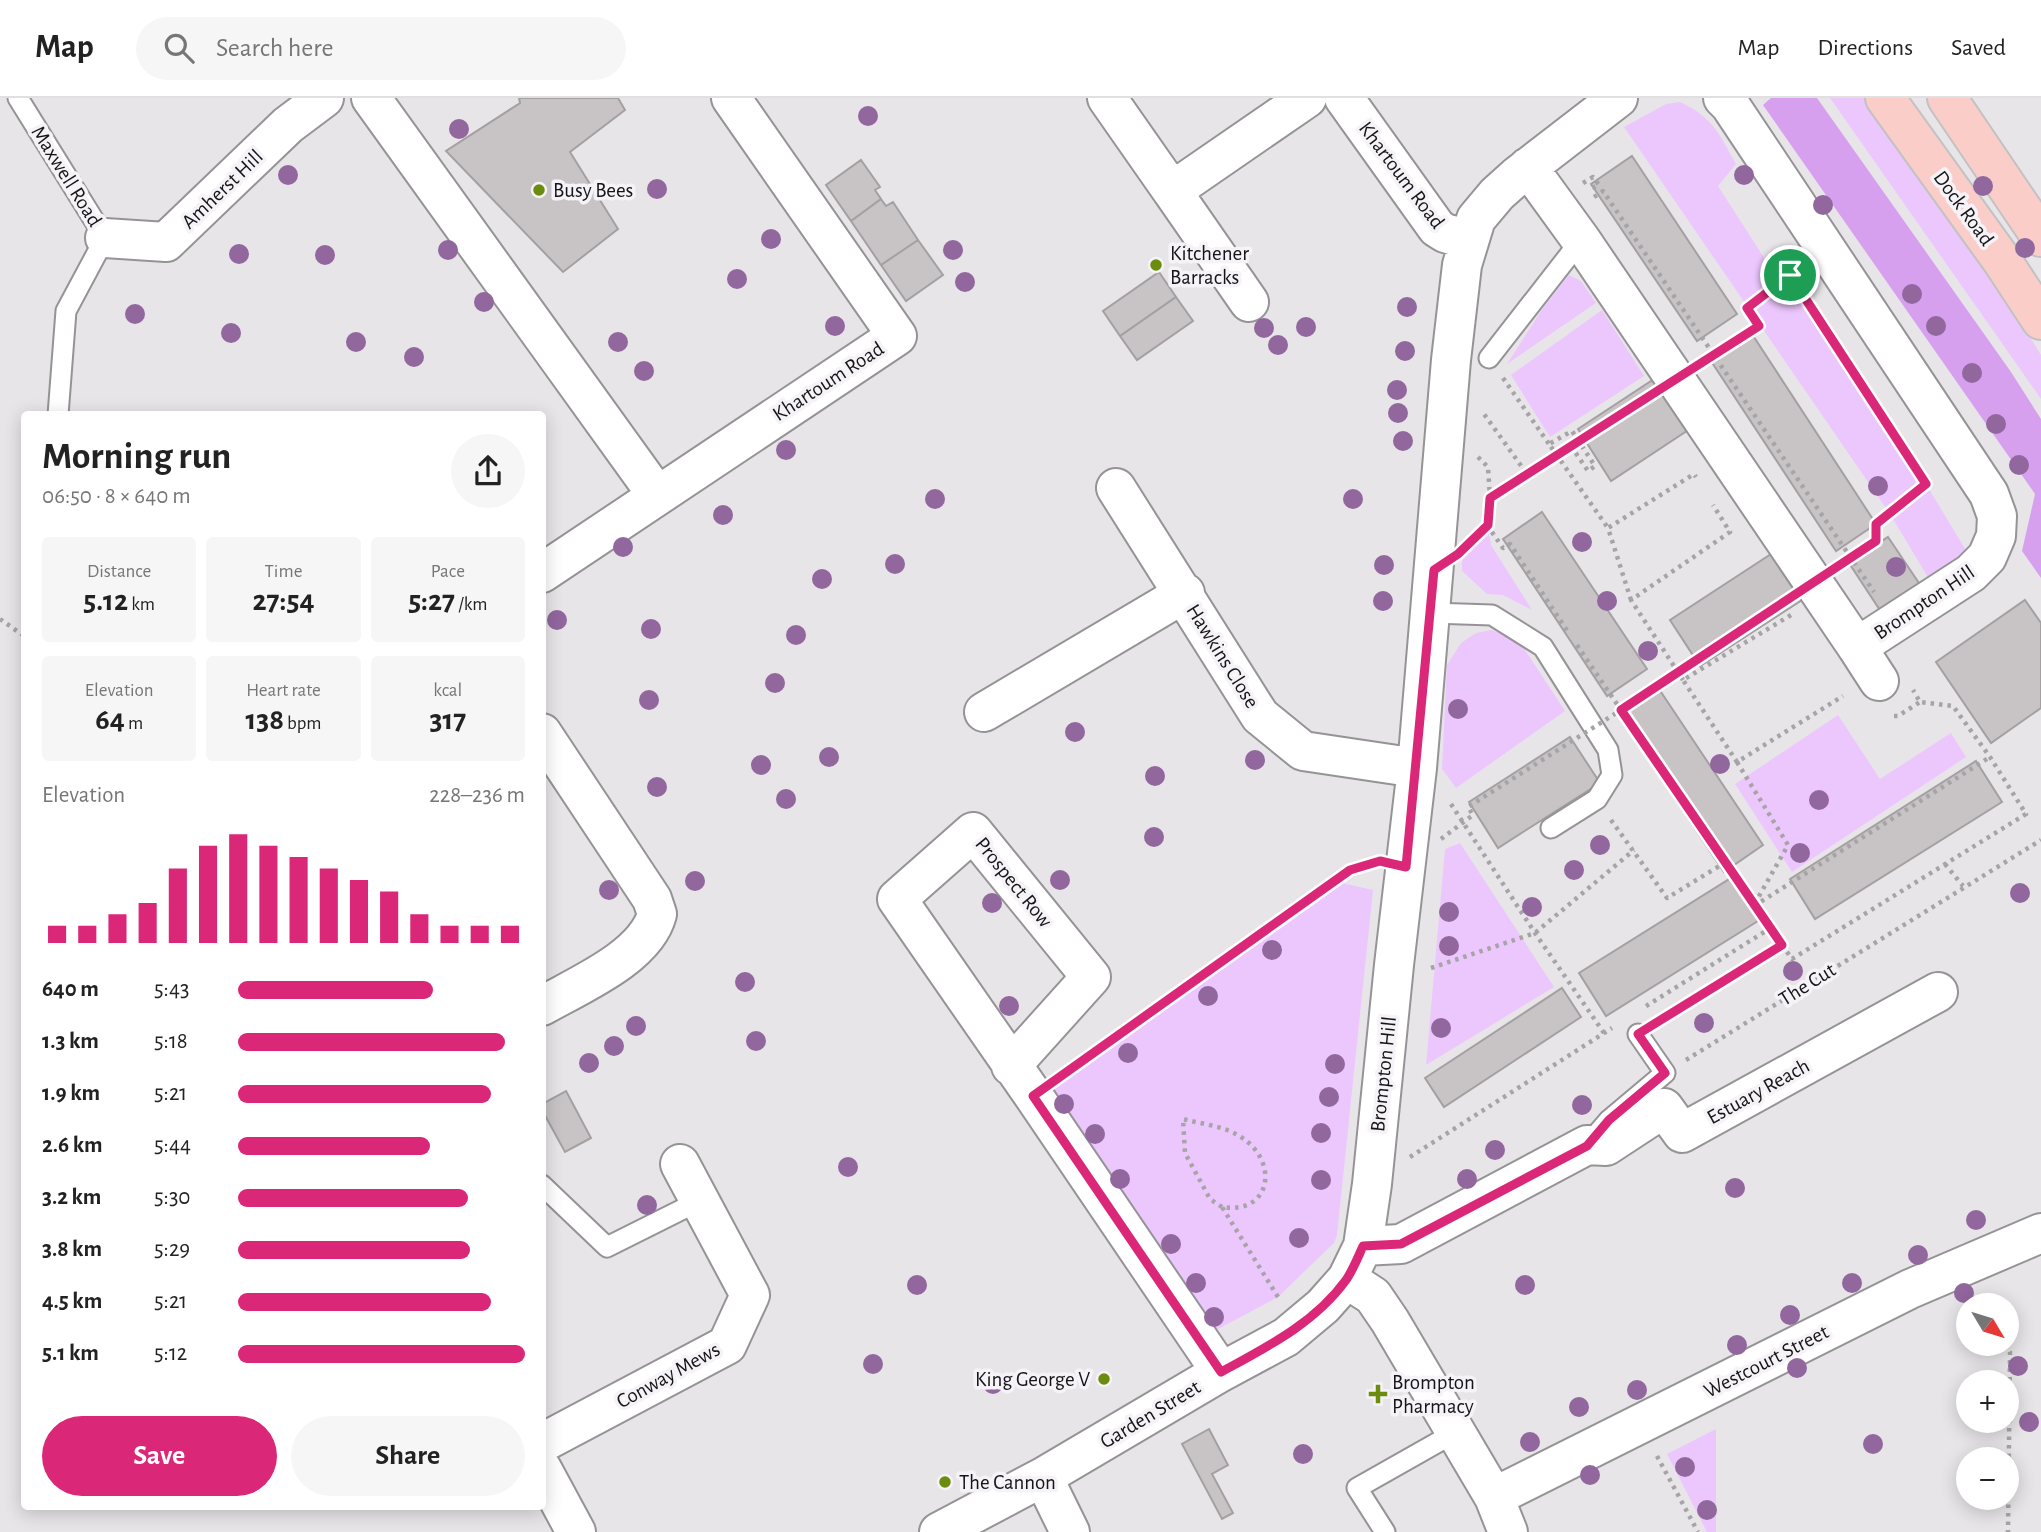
<!DOCTYPE html>
<meta charset="utf-8">
<style>
body{margin:0;font-family:"Alegreya Sans",sans-serif;background:#f6f6f6;color:#222;height:100vh;display:flex;flex-direction:column;font-size:26px;white-space:nowrap}
*{box-sizing:border-box;margin:0}
p{font-size:23px;color:#767676}
.icon{flex:none;width:38px;height:38px;fill:none;stroke:currentColor;stroke-width:2;stroke-linecap:round;stroke-linejoin:round}
.map{position:relative;flex:1;overflow:hidden}
.details{position:absolute;left:21px;top:313px;width:525px;height:1099px;display:flex;flex-direction:column;background:#fff;border-radius:7px;box-shadow:0 4px 18px #0003}
.details>*{flex:none}
.needle{width:46px;rotate:128deg}
.controls{position:absolute;left:1956px;top:1195px;display:grid;gap:14px}
.controls a{display:grid;place-items:center;width:63px;height:63px;border-radius:50%;background:#fff;box-shadow:0 4px 18px #0003;font-size:35px}
.pin{position:absolute;display:grid;place-items:center;width:60px;height:60px;color:#fff;margin:-30px;border:4px solid #fff;border-radius:50%;box-shadow:0 2px 7px #0007}
.round{display:grid;place-items:center;flex:none;width:74px;height:74px;border-radius:37px;background:#f6f6f6}
.headline{display:flex;align-items:center;justify-content:space-between;height:119px;padding:0 21px}
h1{font-size:38px;font-weight:600;line-height:52px}
.stats{display:grid;grid-template-columns:repeat(3,1fr);gap:10px;height:119px;padding:7px 21px}
.stats div{display:grid;align-content:center;border-radius:7px;background:#f6f6f6;text-align:center}
.stats b{font-size:30px;font-weight:600}
.stats small{font-size:19px;font-weight:400}
.stats p{font-size:19px}
.chart{height:196px;padding:14px 21px}
.chart p{display:flex;justify-content:space-between}
.chart svg{width:100%;height:126px;margin-top:7px;stroke:#db2777;stroke-width:6}
.cta{display:flex;gap:14px;margin-top:auto;padding:14px 21px}
.cta a{flex:1;height:80px;border-radius:42px;background:#db2777;color:#fff;font-size:28px;font-weight:600;line-height:80px;text-align:center}
.cta a+a{background:#f6f6f6;color:#222}
ul{padding:0 21px;list-style:none;font-size:23px}
li{display:grid;grid-template-columns:112px 84px 1fr;align-items:center;height:52px}
li i{height:18px;border-radius:9px;background:#db2777}
header{display:flex;align-items:center;gap:42px;box-sizing:border-box;height:98px;padding:0 35px;background:#fff;border-bottom:2px solid #e0e0e0}
header strong{font-size:33px}
nav{display:flex;gap:38px;margin-inline-start:auto;font-size:24px}
.search{width:490px;height:63px;background:#f6f6f6;display:flex;align-items:center;gap:18px;box-sizing:border-box;padding:0 24px;border-radius:38px;color:#767676;font-size:26px}
.map>svg:first-child{display:block}
</style>
<header>
<strong>Map</strong>
<div class="search"><svg class="icon" aria-label="search" viewBox="0 0 24 24"><circle cx="10" cy="10" r="6"/><path d="M15 15l6 6"/></svg>Search here</div>
<nav><a>Map</a><a>Directions</a><a>Saved</a></nav>
</header>
<div class="map">
<svg width="2041" height="1434" viewBox="0 0 2041 1434">
<rect width="100%" height="100%" fill="#e8e5e9"/>
<path fill="#ecc7fd" d="M 1830,0 L 1866,0 L 2009,205 L 2041,257 L 2041,301 Z
M 1680,4 C 1714,20 1719,36 1736,66 L 1718,88 L 1768,166 L 1790,177 L 1926,386 L 1976,469 L 1938,496 L 1890,416 L 1624,29 L 1666,6 Z
M 1569,177 L 1581,183 L 1596,205 L 1507,266 L 1543,210 Z
M 1602,212 L 1644,278 L 1550,339 L 1511,277 Z
M 1487,427 L 1491,447 L 1532,512 L 1503,497 L 1487,496 L 1462,473 L 1462,457 Z
M 1491,532 L 1506,537 L 1521,546 L 1565,613 L 1456,690 L 1442,671 L 1447,567 L 1461,545 L 1476,535 Z
M 1838,617 L 1880,681 L 1951,635 L 1966,659 L 1792,774 L 1735,686 Z
M 1460,745 L 1554,889 L 1426,967 L 1445,751 Z
M 1342,785 L 1373,792 L 1337,1137 L 1334,1145 L 1278,1199 L 1205,1238 L 1042,1000 Z
M 1716,1331 L 1716,1434 L 1707,1434 L 1667,1356 Z"/>
<path fill="#d6a0ee" d="M 1771,0 L 1817,0 L 2011,274 L 2041,321 L 2041,480 L 2022,453 L 2035,396 L 1763,7 Z"/>
<path fill="#c8c4c6" stroke="#a4a0a2" stroke-width="2" d="M 519,0 L 618,0 L 625,12 L 570,54 L 618,131 L 563,174 L 446,53 L 520,5 Z
M 1632,58 L 1737,216 L 1697,243 L 1591,86 Z
M 861,62 L 880,89 L 875,92 L 881,101 L 851,123 L 826,87 Z
M 881,101 L 886,108 L 893,104 L 918,142 L 881,167 L 851,123 Z
M 918,142 L 943,177 L 906,203 L 881,167 Z
M 1159,174 L 1176,199 L 1120,238 L 1103,213 Z
M 1176,199 L 1193,223 L 1137,262 L 1120,238 Z
M 1752,236 L 1876,426 L 1836,453 L 1711,263 Z
M 1677,266 L 1711,317 L 1611,383 L 1578,331 Z
M 1542,414 L 1647,571 L 1607,598 L 1503,441 Z
M 1797,439 L 1827,486 L 1700,568 L 1670,522 Z
M 1888,439 L 1933,506 L 1893,532 L 1849,465 Z
M 2025,502 L 2041,525 L 2041,610 L 1991,645 L 1936,564 Z
M 1659,591 L 1763,747 L 1724,774 L 1619,617 Z
M 1570,639 L 1600,685 L 1498,750 L 1469,704 Z
M 1976,663 L 2002,704 L 1815,821 L 1790,781 Z
M 1731,780 L 1758,823 L 1606,918 L 1579,875 Z
M 1562,890 L 1581,919 L 1444,1009 L 1425,980 Z
M 566,993 L 591,1040 L 565,1054 L 542,1012 L 542,1006 Z
M 1209,1331 L 1228,1367 L 1212,1376 L 1233,1415 L 1222,1421 L 1182,1346 Z"/>
<g fill="none" stroke-linecap="round" stroke-linejoin="round">
<defs>
<path id="service" d="M 18,0 L 105,140 L 66,213 L 58,317
M 1489,260 L 1581,142
M 1431,515 L 1492,517 L 1543,549 L 1608,652 L 1612,677 L 1597,701 L 1551,730
M 1590,1044 L 1609,1022 L 1665,975 L 1638,936
M 542,1087 L 607,1149 L 699,1103
M 1385,1434 L 1357,1390 L 1456,1334"/>
<path id="minor" d="M 371,0 L 657,397
M 1107,0 L 1172,93
M 1344,0 L 1437,130 L 1445,135 L 1468,142
M 1528,69 L 1581,142 L 1857,549 L 1971,475 L 1987,459 L 1996,438 L 1997,418 L 1989,396 L 1730,7 L 1723,0
M 105,140 L 166,144 L 288,27 L 324,0
M 1249,204 L 1172,93 L 1307,0
M 1116,390 L 1260,618 L 1303,653 L 1417,670
M 542,475 L 897,238 L 731,0
M 1857,549 L 1879,583
M 984,614 L 1185,495
M 542,635 L 652,801 L 657,816 C 646,859 579,887 542,908
M 1011,968 L 1091,879 L 973,734 L 897,801 L 1033,997 L 1221,1274
M 1363,1148 L 1401,1146 L 1587,1047 L 1606,1048 L 1664,1010 L 1682,1035 L 1938,894
M 1347,1181 L 1373,1198 L 1390,1223 L 1494,1399 L 1508,1434
M 542,1345 L 727,1247 L 750,1197 L 680,1066
M 542,1371 L 576,1434
M 1043,1379 L 1070,1434
M 1494,1399 L 1910,1191 L 2041,1135
M 939,1434 L 1043,1379 L 1221,1274 L 1286,1239 L 1323,1208 L 1347,1181 L 1363,1148 L 1372,1086 L 1394,867 L 1417,670 L 1451,262 L 1462,167 L 1476,121 L 1497,96 L 1517,78 L 1618,0"/>
<path id="primary" d="M 1885,0 L 2003,164 L 2041,222
M 1947,0 L 2041,139"/>
</defs>
<use href="#service" stroke="#959396" stroke-width="23"/>
<use href="#minor" stroke="#959396" stroke-width="42"/>
<use href="#primary" stroke="#c2c2c2" stroke-width="42"/>
<path stroke="#a6a4a7" stroke-width="4.5" stroke-dasharray="3.5 5" stroke-linecap="butt" d="M 1583,85 L 1593,79 L 1599,87 L 1588,92
M 1594,99 L 1603,93 L 1874,494
M 1783,150 L 1779,159 L 1926,386 L 1876,426 L 1876,443 L 1850,460
M 1713,258 L 1759,228 L 1747,210 L 1790,177
M 1503,280 L 1549,346
M 1571,348 L 1588,373 L 1595,368 L 1572,333 L 1549,346 L 1608,430
M 1478,359 L 1488,369 L 1490,400
M 1487,427 L 1503,450 L 1510,446 L 1568,534
M 1473,442 L 1487,427 L 1490,400 L 1527,376 L 1484,316
M 1631,502 L 1608,430 L 1694,376 L 1696,379
M 1791,517 L 1683,582 L 1737,664 L 1843,598
M 0,521 L 24,538
M 1577,547 L 1769,831 L 1643,910
M 1683,582 L 1631,502 L 1730,434 L 1713,407
M 1621,612 L 1647,593
M 1894,618 L 1898,618 L 1920,604
M 1737,664 L 1788,747 L 1754,807
M 1451,706 L 1535,835 L 1604,935
M 1611,722 L 1667,800 L 1726,764
M 1945,766 L 1963,788
M 1754,808 L 1990,659
M 1782,847 L 1792,861 L 2026,716 L 1990,659 L 1953,608 L 1920,604 L 1913,592
M 1431,870 L 1535,835 L 1634,752
M 1658,923 L 1782,847 L 1769,831
M 1686,962 L 2041,742
M 1062,977 L 1350,772 L 1369,766
M 1410,1059 L 1612,930
M 1222,1109 L 1210,1101 L 1185,1055 L 1183,1021 C 1202,1026 1224,1028 1241,1039 C 1280,1064 1271,1117 1222,1109 L 1278,1199
M 2006,1246 L 2010,1254 L 2008,1434
M 1657,1358 L 1698,1434"/>
<use href="#service" stroke="#fff" stroke-width="19"/>
<use href="#minor" stroke="#fff" stroke-width="38"/>
<use href="#primary" stroke="#fbcdc8" stroke-width="38"/>
<path stroke="#a6a4a7" stroke-width="4.5" stroke-dasharray="3.5 5" stroke-linecap="butt" d="M 1527,376 L 1713,258
M 1647,593 L 1850,460
M 1441,741 L 1473,717 L 1468,709 L 1621,612"/>
</g>
<g fill="#91679e">
<circle cx="868" cy="18" r="10"/>
<circle cx="459" cy="31" r="10"/>
<circle cx="288" cy="77" r="10"/>
<circle cx="1744" cy="77" r="10"/>
<circle cx="1983" cy="88" r="10"/>
<circle cx="657" cy="91" r="10"/>
<circle cx="1823" cy="107" r="10"/>
<circle cx="771" cy="141" r="10"/>
<circle cx="2025" cy="150" r="10"/>
<circle cx="448" cy="152" r="10"/>
<circle cx="953" cy="152" r="10"/>
<circle cx="239" cy="156" r="10"/>
<circle cx="325" cy="157" r="10"/>
<circle cx="737" cy="181" r="10"/>
<circle cx="965" cy="184" r="10"/>
<circle cx="1912" cy="196" r="10"/>
<circle cx="484" cy="204" r="10"/>
<circle cx="1407" cy="209" r="10"/>
<circle cx="135" cy="216" r="10"/>
<circle cx="835" cy="228" r="10"/>
<circle cx="1936" cy="228" r="10"/>
<circle cx="1306" cy="229" r="10"/>
<circle cx="1264" cy="230" r="10"/>
<circle cx="231" cy="235" r="10"/>
<circle cx="356" cy="244" r="10"/>
<circle cx="618" cy="244" r="10"/>
<circle cx="1278" cy="247" r="10"/>
<circle cx="1405" cy="253" r="10"/>
<circle cx="414" cy="259" r="10"/>
<circle cx="644" cy="273" r="10"/>
<circle cx="1972" cy="275" r="10"/>
<circle cx="1397" cy="292" r="10"/>
<circle cx="1398" cy="315" r="10"/>
<circle cx="1996" cy="326" r="10"/>
<circle cx="1403" cy="343" r="10"/>
<circle cx="786" cy="352" r="10"/>
<circle cx="2019" cy="367" r="10"/>
<circle cx="1878" cy="388" r="10"/>
<circle cx="935" cy="401" r="10"/>
<circle cx="1353" cy="401" r="10"/>
<circle cx="723" cy="417" r="10"/>
<circle cx="1582" cy="444" r="10"/>
<circle cx="623" cy="449" r="10"/>
<circle cx="895" cy="466" r="10"/>
<circle cx="1384" cy="467" r="10"/>
<circle cx="1896" cy="469" r="10"/>
<circle cx="822" cy="481" r="10"/>
<circle cx="1383" cy="503" r="10"/>
<circle cx="1607" cy="503" r="10"/>
<circle cx="557" cy="522" r="10"/>
<circle cx="651" cy="531" r="10"/>
<circle cx="796" cy="537" r="10"/>
<circle cx="1648" cy="553" r="10"/>
<circle cx="775" cy="585" r="10"/>
<circle cx="649" cy="602" r="10"/>
<circle cx="1458" cy="611" r="10"/>
<circle cx="1075" cy="634" r="10"/>
<circle cx="829" cy="659" r="10"/>
<circle cx="1255" cy="662" r="10"/>
<circle cx="1720" cy="666" r="10"/>
<circle cx="761" cy="667" r="10"/>
<circle cx="1155" cy="678" r="10"/>
<circle cx="657" cy="689" r="10"/>
<circle cx="786" cy="701" r="10"/>
<circle cx="1819" cy="702" r="10"/>
<circle cx="1154" cy="739" r="10"/>
<circle cx="1600" cy="747" r="10"/>
<circle cx="1800" cy="755" r="10"/>
<circle cx="1574" cy="772" r="10"/>
<circle cx="1060" cy="782" r="10"/>
<circle cx="695" cy="783" r="10"/>
<circle cx="609" cy="792" r="10"/>
<circle cx="2020" cy="795" r="10"/>
<circle cx="992" cy="805" r="10"/>
<circle cx="1532" cy="809" r="10"/>
<circle cx="1449" cy="814" r="10"/>
<circle cx="1449" cy="848" r="10"/>
<circle cx="1272" cy="852" r="10"/>
<circle cx="1793" cy="873" r="10"/>
<circle cx="745" cy="884" r="10"/>
<circle cx="1208" cy="898" r="10"/>
<circle cx="1009" cy="908" r="10"/>
<circle cx="1704" cy="925" r="10"/>
<circle cx="636" cy="928" r="10"/>
<circle cx="1441" cy="930" r="10"/>
<circle cx="756" cy="943" r="10"/>
<circle cx="614" cy="948" r="10"/>
<circle cx="1128" cy="955" r="10"/>
<circle cx="589" cy="965" r="10"/>
<circle cx="1335" cy="966" r="10"/>
<circle cx="1329" cy="999" r="10"/>
<circle cx="1064" cy="1006" r="10"/>
<circle cx="1582" cy="1007" r="10"/>
<circle cx="1321" cy="1035" r="10"/>
<circle cx="1095" cy="1036" r="10"/>
<circle cx="1495" cy="1052" r="10"/>
<circle cx="848" cy="1069" r="10"/>
<circle cx="1120" cy="1081" r="10"/>
<circle cx="1467" cy="1081" r="10"/>
<circle cx="1321" cy="1082" r="10"/>
<circle cx="1735" cy="1090" r="10"/>
<circle cx="647" cy="1107" r="10"/>
<circle cx="1976" cy="1122" r="10"/>
<circle cx="1299" cy="1140" r="10"/>
<circle cx="1171" cy="1146" r="10"/>
<circle cx="1918" cy="1157" r="10"/>
<circle cx="1196" cy="1185" r="10"/>
<circle cx="1852" cy="1185" r="10"/>
<circle cx="917" cy="1187" r="10"/>
<circle cx="1525" cy="1187" r="10"/>
<circle cx="1964" cy="1195" r="10"/>
<circle cx="1790" cy="1217" r="10"/>
<circle cx="1214" cy="1219" r="10"/>
<circle cx="1737" cy="1247" r="10"/>
<circle cx="873" cy="1266" r="10"/>
<circle cx="2018" cy="1268" r="10"/>
<circle cx="1797" cy="1270" r="10"/>
<circle cx="993" cy="1286" r="10"/>
<circle cx="1637" cy="1292" r="10"/>
<circle cx="1579" cy="1309" r="10"/>
<circle cx="2029" cy="1324" r="10"/>
<circle cx="1530" cy="1344" r="10"/>
<circle cx="1873" cy="1346" r="10"/>
<circle cx="1303" cy="1356" r="10"/>
<circle cx="1685" cy="1369" r="10"/>
<circle cx="1590" cy="1377" r="10"/>
<circle cx="1707" cy="1412" r="10"/>
</g>
<g fill="none" stroke-linecap="round" stroke-linejoin="round">
<defs>
<path id="route" d="M 1790,177 L 1926,386 L 1876,426 L 1876,443 L 1621,612 L 1782,847 L 1638,936 L 1665,975 L 1609,1022 L 1587,1048 L 1401,1146 L 1363,1148 C 1358,1159 1353,1172 1346,1182 C 1315,1225 1267,1249 1221,1274 L 1033,998 L 1350,772 L 1380,763 L 1406,769 L 1434,472 L 1458,456 L 1488,427 L 1490,400 L 1759,228 L 1747,210 Z"/>
</defs>
<use href="#route" stroke="#fff" stroke-width="14"/>
<use href="#route" stroke="#db2777" stroke-width="9"/>
</g>
<g fill="#6c8c0e" stroke="#f5f3f7" stroke-width="2.5">
<circle cx="539" cy="92" r="7"/>
<circle cx="1156" cy="167" r="7"/>
<circle cx="1104" cy="1281" r="7"/>
<path d="M1374.5 1285.5h7v7h7v7h-7v7h-7v-7h-7v-7h7z"/>
<circle cx="945" cy="1384" r="7"/>
</g>
<g text-anchor="middle" stroke-width="7" stroke-linejoin="round" paint-order="stroke">
<g font-size="21" fill="#151416" stroke="#f5f3f7">
<text transform="translate(1402 77) rotate(53)" y="7">Khartoum Road</text>
<text transform="translate(67 78) rotate(58)" y="7">Maxwell Road</text>
<text transform="translate(222 91) rotate(-44)" y="7">Amherst Hill</text>
<text transform="translate(1964 110) rotate(54)" y="7">Dock Road</text>
<text transform="translate(828 283) rotate(-33)" y="7">Khartoum Road</text>
<text transform="translate(1924 504) rotate(-34)" y="7">Brompton Hill</text>
<text transform="translate(1223 558) rotate(58)" y="7">Hawkins Close</text>
<text transform="translate(1014 784) rotate(51)" y="7">Prospect Row</text>
<text transform="translate(1807 886) rotate(-32)" y="7">The Cut</text>
<text transform="translate(1383 976) rotate(-84)" y="7">Brompton Hill</text>
<text transform="translate(1758 993) rotate(-29)" y="7">Estuary Reach</text>
<text transform="translate(1766 1263) rotate(-27)" y="7">Westcourt Street</text>
<text transform="translate(668 1277) rotate(-29)" y="7">Conway Mews</text>
<text transform="translate(1150 1316) rotate(-31)" y="7">Garden Street</text>
</g>
<g font-size="21" fill="#151416" stroke="#f5f3f7" text-anchor="start">
<text x="553" y="99">Busy Bees</text>
<text x="1170" y="162">Kitchener<tspan x="1170" dy="24">Barracks</tspan></text>
<text x="1090" y="1288" text-anchor="end">King George V</text>
<text x="1392" y="1291">Brompton<tspan x="1392" dy="24">Pharmacy</tspan></text>
<text x="959" y="1391">The Cannon</text>
</g>
</g>
</svg>
<div class="controls">
<a><svg class="needle" viewBox="-14 -14 28 28"><path d="M0-13l5 13h-10z" fill="#e53935"/><path d="M0 13l5-13h-10z" fill="#767676"/></svg></a>
<a>+</a>
<a>−</a>
</div>
<div class="pin" style="left:1790px;top:177px;background:#1e9e55"><svg class="icon" aria-label="arrive" viewBox="0 0 24 24"><path d="M6 21V4h12l-3 4 3 4H6"/></svg></div>
<section class="details">
<div class="headline"><div><h1>Morning run</h1><p>06:50 · 8 × 640 m</p></div><a class="round"><svg class="icon" aria-label="share" viewBox="0 0 24 24"><path d="M12 15V3M7 8l5-5 5 5M5 13v7h14v-7"/></svg></a></div>
<div class="stats">
<div><p>Distance</p><b>5.12<small> km</small></b></div>
<div><p>Time</p><b>27:54</b></div>
<div><p>Pace</p><b>5:27<small> /km</small></b></div>
</div>
<div class="stats">
<div><p>Elevation</p><b>64<small> m</small></b></div>
<div><p>Heart rate</p><b>138<small> bpm</small></b></div>
<div><p>kcal</p><b>317</b></div>
</div>
<div class="chart"><p><span>Elevation</span>228–236 m</p>
<svg viewBox="0 0 160 44" preserveAspectRatio="none"><path d="M5 44V38M15 44V38M25 44V34M35 44V30M45 44V18M55 44V10M65 44V6M75 44V10M85 44V14M95 44V18M105 44V22M115 44V26M125 44V34M135 44V38M145 44V38M155 44V38"/></svg>
</div>
<ul>
<li><b>640 m</b>5:43<i style="width:68%"></i></li>
<li><b>1.3 km</b>5:18<i style="width:93%"></i></li>
<li><b>1.9 km</b>5:21<i style="width:88%"></i></li>
<li><b>2.6 km</b>5:44<i style="width:67%"></i></li>
<li><b>3.2 km</b>5:30<i style="width:80%"></i></li>
<li><b>3.8 km</b>5:29<i style="width:81%"></i></li>
<li><b>4.5 km</b>5:21<i style="width:88%"></i></li>
<li><b>5.1 km</b>5:12<i style="width:100%"></i></li>
</ul>
<div class="cta"><a>Save</a><a>Share</a></div>
</section>
</div>
